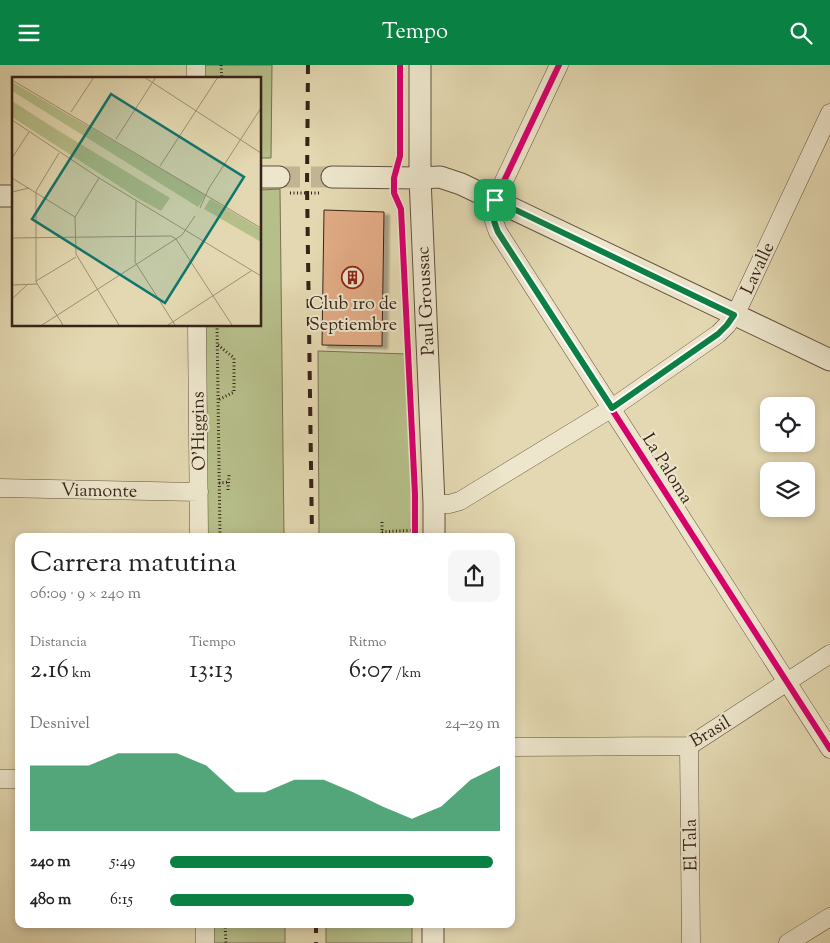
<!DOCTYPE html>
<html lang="es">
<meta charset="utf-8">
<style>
body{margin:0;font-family:"Sorts Mill Goudy",serif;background:#f6f6f6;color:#202124;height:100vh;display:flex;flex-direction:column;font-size:19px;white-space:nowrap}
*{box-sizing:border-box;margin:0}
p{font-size:16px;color:#757577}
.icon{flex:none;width:28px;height:28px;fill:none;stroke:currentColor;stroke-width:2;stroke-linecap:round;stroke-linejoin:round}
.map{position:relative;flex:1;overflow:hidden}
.panel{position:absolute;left:15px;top:468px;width:500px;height:395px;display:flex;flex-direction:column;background:#fff;border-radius:10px;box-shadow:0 2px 8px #0003}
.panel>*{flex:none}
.buttons{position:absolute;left:760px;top:332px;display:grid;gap:10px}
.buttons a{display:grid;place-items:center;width:55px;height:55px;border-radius:10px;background:#fff;box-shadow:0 2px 8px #0003;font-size:25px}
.pin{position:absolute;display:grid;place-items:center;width:42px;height:42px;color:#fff;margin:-21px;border-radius:10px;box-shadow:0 2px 8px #0006}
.round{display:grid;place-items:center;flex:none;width:52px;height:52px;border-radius:10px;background:#f6f6f6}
.summary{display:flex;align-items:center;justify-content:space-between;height:85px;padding:0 15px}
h1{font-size:28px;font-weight:600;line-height:38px}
.stats{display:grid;grid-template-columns:repeat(3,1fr);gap:8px;height:85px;padding:5px 15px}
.stats div{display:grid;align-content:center}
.stats b{font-size:25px;font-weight:600}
.stats small{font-size:14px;font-weight:400}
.stats p{font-size:14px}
.chart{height:140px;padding:10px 15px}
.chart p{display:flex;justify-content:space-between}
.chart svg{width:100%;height:90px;margin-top:5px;fill:#0b8043;opacity:.7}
ul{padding:0 15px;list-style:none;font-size:16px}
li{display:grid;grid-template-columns:80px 60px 1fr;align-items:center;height:38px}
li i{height:12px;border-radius:6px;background:#0b8043}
header{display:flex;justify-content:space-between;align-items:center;height:65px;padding:0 15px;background:#0b8043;color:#fff;font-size:22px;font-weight:600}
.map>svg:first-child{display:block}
</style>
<header><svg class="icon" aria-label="menu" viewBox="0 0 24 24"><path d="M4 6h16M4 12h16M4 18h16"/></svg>Tempo<svg class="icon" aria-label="search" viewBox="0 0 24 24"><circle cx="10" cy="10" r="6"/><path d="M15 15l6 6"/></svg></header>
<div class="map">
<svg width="830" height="878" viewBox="0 0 830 878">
<defs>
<filter id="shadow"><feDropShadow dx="5.5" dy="3" stdDeviation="1" flood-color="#0004"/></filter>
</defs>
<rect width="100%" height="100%" fill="#e3d8b1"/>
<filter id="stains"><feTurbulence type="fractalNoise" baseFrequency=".004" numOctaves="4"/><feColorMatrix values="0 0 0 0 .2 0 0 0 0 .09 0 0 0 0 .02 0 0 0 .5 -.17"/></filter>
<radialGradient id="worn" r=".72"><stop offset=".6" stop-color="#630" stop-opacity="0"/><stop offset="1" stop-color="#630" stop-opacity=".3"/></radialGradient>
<path fill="#b6be89" stroke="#777052" d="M 203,0 L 272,0 L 271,93 L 260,93 L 260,14 L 203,14 Z
M 280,124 L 284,471 L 206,471 L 203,260 L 260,260 L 260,125 Z
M 318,286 L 408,289 L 415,429 L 415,471 L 319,471 Z
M 213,859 L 285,859 L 285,878 L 213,878 Z
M 326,859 L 412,859 L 412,878 L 326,878 Z"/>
<path fill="#e2ab85" stroke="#38231a" filter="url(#shadow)" d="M 324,145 L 384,147 L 382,281 L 322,280 Z"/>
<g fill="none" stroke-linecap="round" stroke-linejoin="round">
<path stroke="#c1b493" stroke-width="21" stroke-dasharray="21 11" stroke-linecap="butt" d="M 279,112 L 332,112"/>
<defs>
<path id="minor" d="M 559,0 L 495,135 C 491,148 493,155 498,167 L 830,684
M 196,14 L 196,0
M 197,260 L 199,471
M 0,423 L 199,427
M 434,439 L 449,439 L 460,436 L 612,343 L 718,269 L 727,260 L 740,240 L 830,48
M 689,681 L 691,878
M 511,682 L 689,681 L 830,589
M 0,714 L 19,714
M 205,859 L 205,878
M 788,878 L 830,852"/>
<path id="tertiary" d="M 420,0 L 420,113 L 434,439 L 434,471
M 260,112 L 279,112
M 332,112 L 420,113 L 440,112 L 461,119 L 830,295
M 0,131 L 14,131
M 433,878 L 433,859"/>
</defs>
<use href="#minor" stroke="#635040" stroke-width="19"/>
<use href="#tertiary" stroke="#635040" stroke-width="23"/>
<path stroke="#38231a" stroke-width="3" stroke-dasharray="1 2.5" stroke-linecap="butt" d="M 221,0 L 222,14
M 290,128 L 321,128
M 217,260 L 220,471
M 218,280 L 234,293 L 234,327 L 218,335
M 219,418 L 229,417
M 228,425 L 229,410
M 382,457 L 382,471
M 382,467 L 414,465
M 225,859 L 226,878"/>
<use href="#minor" stroke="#ede6cc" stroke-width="18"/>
<use href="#tertiary" stroke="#ede6cc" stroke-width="21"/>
<path stroke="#38231a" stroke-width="4" stroke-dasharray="9 9" stroke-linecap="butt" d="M 308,0 L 307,120 L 312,471
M 316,859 L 316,878"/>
<defs>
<path id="cycleway" d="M 400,0 L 400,91 L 394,113 L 394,128 L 401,144 L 415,429 L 415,471
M 559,0 L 495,135 C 491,148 493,155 498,167 L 830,684"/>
</defs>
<use href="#cycleway" stroke="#ede6cc" stroke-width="9"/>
<use href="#cycleway" stroke="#d6006c" stroke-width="6"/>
</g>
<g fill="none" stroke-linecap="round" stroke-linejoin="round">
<defs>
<path id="route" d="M 495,135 L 734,250 L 727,260 L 718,269 L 612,343 L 498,167 C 493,155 491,148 495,135 Z"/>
</defs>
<use href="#route" stroke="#fff" stroke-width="10"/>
<use href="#route" stroke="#0b8043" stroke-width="6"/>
</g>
<defs>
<symbol id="building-ring" viewBox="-11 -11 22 22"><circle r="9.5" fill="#ede6cc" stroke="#8f2418" stroke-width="1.5"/><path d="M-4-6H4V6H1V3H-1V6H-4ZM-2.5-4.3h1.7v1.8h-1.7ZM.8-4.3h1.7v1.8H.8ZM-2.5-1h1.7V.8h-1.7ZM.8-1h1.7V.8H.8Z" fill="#8f2418"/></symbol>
</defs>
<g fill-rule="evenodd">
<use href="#building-ring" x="340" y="200" width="25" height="25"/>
</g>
<g text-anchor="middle" stroke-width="4" stroke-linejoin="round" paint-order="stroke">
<g font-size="18" fill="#38231a" stroke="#ede6cc">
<text transform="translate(757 203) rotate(-65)" y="6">Lavalle</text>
<text transform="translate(425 236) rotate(-93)" y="6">Paul Groussac</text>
<text transform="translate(198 366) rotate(-91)" y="6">O'Higgins</text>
<text transform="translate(668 403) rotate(58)" y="6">La Paloma</text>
<text transform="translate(99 425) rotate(1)" y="6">Viamonte</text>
<text transform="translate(710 666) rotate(-31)" y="6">Brasil</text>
<text transform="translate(690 780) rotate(-91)" y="6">El Tala</text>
</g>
<g font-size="18" fill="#38231a" stroke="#ede6cc">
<text x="353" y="244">Club 1ro de<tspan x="353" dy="21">Septiembre</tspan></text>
</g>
</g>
<g transform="translate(12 12)">
<rect width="249" height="249" fill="#e3d8b1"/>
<path d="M 0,5 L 194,118 L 186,130 L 0,14 ZM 0,24 L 42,51 L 158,121 L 149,134 L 127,122 L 0,40 ZM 198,122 L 249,152 L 249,165 L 192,132 Z" fill="#b6be89"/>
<path fill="none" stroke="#9f9075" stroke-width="1" d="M 132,0 L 249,76M 0,3 L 249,151M 59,35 L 82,0M 0,43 L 87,101 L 249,199M 104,62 L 144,0M 47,76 L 24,114 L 24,205 L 51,248M 0,81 L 17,55M 148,89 L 206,0M 0,101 L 63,140M 87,101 L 63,140 L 64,177 L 107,248M 0,115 L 17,111M 124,124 L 123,185 L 163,248M 188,131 L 197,111 L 249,31M 0,161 L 159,159 L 164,162M 164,162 L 220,248M 24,204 L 64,180M 0,208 L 25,207M 0,222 L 16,207M 30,248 L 170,158 L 183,139M 156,248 L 239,194"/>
<path fill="#0f766e" fill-opacity="0.15" stroke="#0f766e" stroke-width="2.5" d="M 99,17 L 232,100 L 153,226 L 20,142 Z"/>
<rect width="249" height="249" fill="none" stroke="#38231a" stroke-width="2.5"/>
</g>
<rect width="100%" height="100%" filter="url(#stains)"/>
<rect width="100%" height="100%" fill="url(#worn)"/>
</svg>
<div class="buttons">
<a><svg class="icon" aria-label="locate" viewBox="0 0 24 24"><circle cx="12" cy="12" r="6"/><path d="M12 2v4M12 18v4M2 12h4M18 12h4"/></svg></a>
<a><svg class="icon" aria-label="layers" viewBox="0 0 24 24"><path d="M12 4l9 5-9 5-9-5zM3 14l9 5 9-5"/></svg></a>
</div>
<div class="pin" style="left:495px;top:135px;background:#1e9e55"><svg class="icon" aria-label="arrive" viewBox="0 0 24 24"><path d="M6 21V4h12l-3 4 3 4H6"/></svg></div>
<section class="panel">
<div class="summary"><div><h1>Carrera matutina</h1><p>06:09 · 9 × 240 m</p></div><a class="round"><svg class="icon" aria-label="share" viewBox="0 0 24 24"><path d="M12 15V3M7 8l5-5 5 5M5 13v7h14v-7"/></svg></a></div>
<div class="stats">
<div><p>Distancia</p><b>2.16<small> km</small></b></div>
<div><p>Tiempo</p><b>13:13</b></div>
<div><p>Ritmo</p><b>6:07<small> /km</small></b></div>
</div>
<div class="chart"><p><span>Desnivel</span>24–29 m</p>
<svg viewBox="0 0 160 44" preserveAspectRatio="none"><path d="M0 44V12L10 12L20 12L30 6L40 6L50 6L60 12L70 25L80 25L90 19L100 19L110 25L120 32L130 38L140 32L150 19L160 12V44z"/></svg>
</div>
<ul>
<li><b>240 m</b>5:49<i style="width:98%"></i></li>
<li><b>480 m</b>6:15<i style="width:74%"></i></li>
</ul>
</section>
</div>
